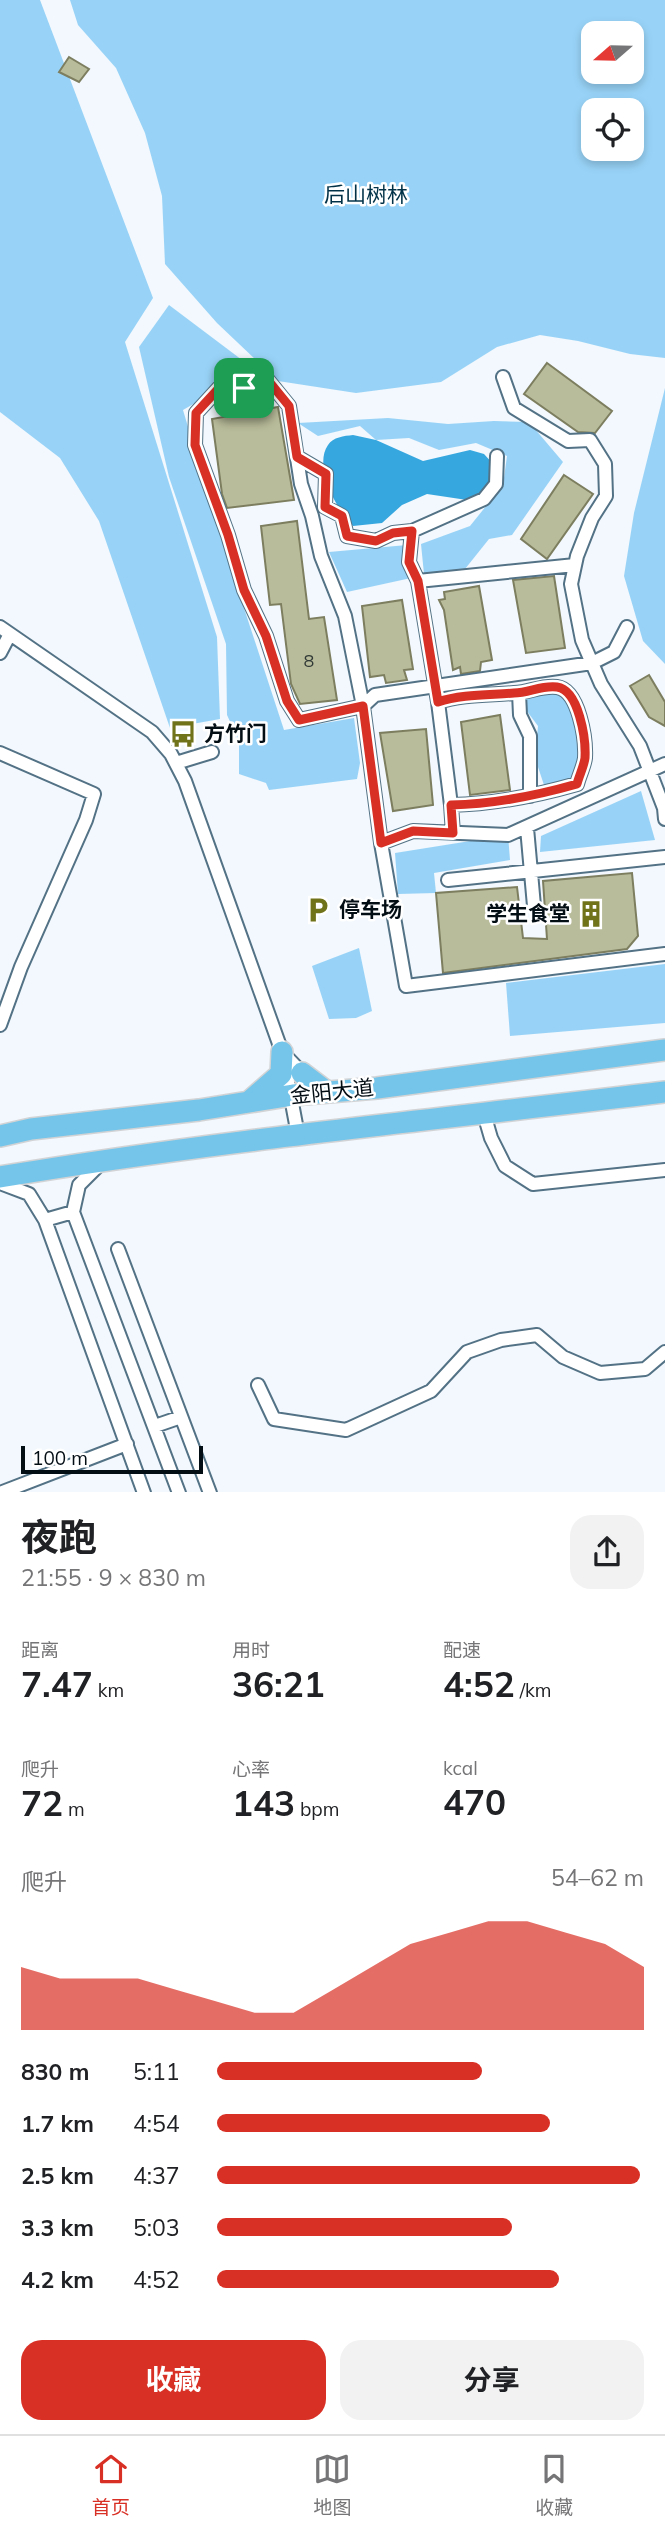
<!DOCTYPE html>
<html lang="zh">
<meta charset="utf-8">
<style>
body{margin:0;font-family:Mulish,"Noto Sans SC",sans-serif;background:#f2f2f2;color:#202124;height:100vh;display:flex;flex-direction:column;font-size:26px;white-space:nowrap}
*{box-sizing:border-box;margin:0}
p{font-size:23px;color:#757577}
.icon{flex:none;width:38px;height:38px;fill:none;stroke:currentColor;stroke-width:2;stroke-linecap:round;stroke-linejoin:round}
.map{position:relative;height:1492px;overflow:hidden}
.panel{display:flex;flex-direction:column;background:#fff;flex:1}
.panel>*{flex:none}
.needle{width:46px;rotate:250deg}
.controls{position:absolute;left:581px;top:21px;display:grid;gap:14px}
.controls a{display:grid;place-items:center;width:63px;height:63px;border-radius:14px;background:#fff;box-shadow:0 4px 10px #0003;font-size:35px}
.scale{position:absolute;left:21px;bottom:18px;width:182px;box-sizing:border-box;padding-left:7px;border:4px solid #030d14;border-top:0;font-size:19px;line-height:24px;white-space:nowrap;color:#030d14;-webkit-text-stroke:5px #fff;paint-order:stroke}
.pin{position:absolute;display:grid;place-items:center;width:60px;height:60px;color:#fff;margin:-30px;border-radius:14px;box-shadow:0 4px 10px #0006}
.round{display:grid;place-items:center;flex:none;width:74px;height:74px;border-radius:21px;background:#f2f2f2}
.head{display:flex;align-items:center;justify-content:space-between;height:119px;padding:0 21px}
h1{font-size:38px;font-weight:700;line-height:52px}
.stats{display:grid;grid-template-columns:repeat(3,1fr);gap:10px;height:119px;padding:7px 21px}
.stats div{display:grid;align-content:center}
.stats b{font-size:35px;font-weight:700}
.stats small{font-size:19px;font-weight:400}
.stats p{font-size:19px}
.chart{height:196px;padding:14px 21px}
.chart p{display:flex;justify-content:space-between}
.chart svg{width:100%;height:126px;margin-top:7px;fill:#d93025;opacity:.7}
.cta{display:flex;gap:14px;margin-top:auto;padding:14px 21px}
.cta a{flex:1;height:80px;border-radius:21px;background:#d93025;color:#fff;font-size:28px;font-weight:700;line-height:80px;text-align:center}
.cta a+a{background:#f2f2f2;color:#202124}
ul{padding:0 21px;list-style:none;font-size:23px}
li{display:grid;grid-template-columns:112px 84px 1fr;align-items:center;height:52px}
li i{height:18px;border-radius:9px;background:#d93025}
.menu{display:flex;justify-content:space-around;align-items:center;height:98px;border-top:2px solid #e0e0e0;background:#fff;font-size:19px;color:#757577}
.menu a{display:grid;justify-items:center;gap:4px}
.menu .selected{color:#d93025}
.map>svg:first-child{display:block}
</style>
<div class="map">
<svg width="665" height="1493" viewBox="0 0 665 1493">
<rect width="100%" height="100%" fill="#f2f8fd"/>
<path fill="#98d3f7" fill-rule="evenodd" d="M 0,0 L 40,0 L 153,298 L 125,342 L 217,637 L 220,719 L 170,728 L 99,521 L 60,458 L 0,412 Z
M 70,0 L 665,0 L 665,358 L 630,354 L 578,341 L 540,335 L 497,347 L 441,382 L 356,393 L 278,381 L 217,323 L 165,264 L 162,196 L 145,133 L 116,68 L 78,25 ZM 593,33 L 632,33 L 632,72 L 593,72 ZM 593,110 L 632,110 L 632,149 L 593,149 Z
M 169,305 L 254,369 L 183,410 L 222,541 L 284,730 L 354,718 L 360,763 L 357,779 L 269,790 L 266,783 L 239,774 L 239,741 L 227,715 L 226,644 L 169,477 L 139,347 Z
M 665,388 L 665,664 L 643,641 L 624,576 L 634,513 Z
M 388,418 L 448,424 L 494,421 L 529,422 L 563,462 L 512,535 L 489,539 L 465,569 L 424,574 L 421,544 L 470,526 L 503,485 L 507,456 L 476,443 L 439,450 L 409,438 L 376,440 L 360,426 L 318,436 L 298,423 Z
M 407,545 L 411,578 L 347,592 L 329,552 Z
M 546,688 L 562,694 L 572,709 L 576,726 L 578,763 L 574,775 L 566,785 L 545,788 L 535,758 L 538,726 L 520,702 Z
M 641,791 L 655,840 L 540,852 L 541,836 Z
M 508,835 L 510,860 L 434,873 L 436,893 L 398,894 L 395,853 Z
M 359,948 L 372,1011 L 356,1018 L 329,1019 L 312,966 Z
M 665,964 L 665,1023 L 510,1036 L 506,983 Z"/>
<path fill="#37a7df" d="M 353,435 L 376,440 L 423,461 L 470,450 L 484,454 L 494,465 L 493,479 L 481,496 L 467,500 L 427,494 L 402,505 L 382,523 L 353,526 C 337,511 313,466 328,445 C 333,437 344,436 353,435 Z"/>
<path fill="#b9bc9a" stroke="#7c7e5f" stroke-width="2" d="M 69,57 L 89,69 L 79,82 L 59,72 Z
M 547,363 L 612,411 L 595,433 L 578,432 L 524,394 Z
M 278,407 L 294,500 L 227,508 L 222,494 L 212,419 Z
M 564,475 L 593,494 L 547,559 L 521,539 Z
M 297,521 L 309,619 L 324,617 L 337,700 L 300,704 L 291,684 L 281,604 L 270,605 L 261,526 Z
M 554,576 L 565,648 L 526,653 L 513,580 Z
M 479,586 L 492,660 L 481,662 L 480,671 L 461,674 L 460,667 L 453,670 L 444,610 L 439,600 L 445,599 L 444,592 Z
M 402,600 L 413,669 L 404,670 L 407,680 L 386,683 L 384,675 L 370,677 L 362,606 Z
M 649,675 L 665,702 L 665,726 L 649,717 L 630,686 Z
M 500,715 L 510,790 L 470,795 L 461,722 Z
M 426,729 L 433,805 L 393,811 L 380,733 Z
M 632,873 L 638,936 L 627,949 L 443,973 L 436,893 L 517,887 L 523,938 L 547,939 L 543,881 Z"/>
<g fill="none" stroke-linecap="round" stroke-linejoin="round">
<defs>
<path id="minor" d="M 503,377 L 514,408 L 568,441 L 590,440 L 605,464 L 606,496 L 592,518 L 577,556 L 571,584 L 582,640 L 601,684 L 640,746 L 664,808 L 665,819
M 297,457 L 326,474 L 325,507 L 342,516 L 347,536 L 376,541 L 393,533 L 412,531 L 409,562 L 418,581 L 438,702 C 461,694 490,695 514,693 C 529,693 541,685 557,687 C 579,690 586,739 585,758 C 584,766 579,776 577,784 C 535,796 494,804 451,805 L 453,833
M 412,531 L 484,499 L 496,484 L 497,456
M 418,581 L 575,565
M 0,627 L 152,732 L 171,754 L 185,781 L 282,1052 L 302,1073
M 627,627 L 614,652 L 592,663 L 375,695 L 363,706 L 299,720 L 287,701 L 266,636 L 244,590 L 228,535 L 195,445 L 196,413 L 219,388 L 244,388 L 267,379 L 289,406 L 301,484 L 312,516 L 321,556 L 345,616 L 363,706 L 381,843 L 406,986 L 665,954
M 0,653 L 10,634
M 519,693 L 520,715 L 530,736 L 530,796
M 438,702 L 451,805
M 0,753 L 94,794 L 86,820 L 21,967 L 0,1025
M 176,763 L 212,752
M 527,828 L 534,906
M 381,843 L 413,831 L 508,835 L 665,764
M 448,880 L 665,857
M 285,1066 L 298,1135
M 484,1114 L 491,1138 L 505,1166 L 533,1184 L 665,1170
M 102,1162 L 79,1185 L 73,1212 L 179,1493
M 0,1183 L 29,1194 L 45,1220 L 144,1493
M 45,1220 L 73,1212
M 118,1249 L 210,1493
M 258,1385 L 274,1419 L 346,1430 L 431,1391 L 467,1352 L 501,1340 L 537,1335 L 563,1357 L 600,1373 L 645,1369 L 665,1352
M 155,1426 L 181,1417
M 0,1493 L 127,1444"/>
<path id="primary" d="M 302,1073 L 327,1092
M 250,1101 L 281,1074 L 282,1052
M 0,1136 L 31,1129 L 199,1110 L 293,1095 L 377,1088 L 665,1050
M 0,1177 C 221,1140 443,1119 665,1092"/>
</defs>
<use href="#minor" stroke="#537285" stroke-width="16"/>
<use href="#primary" stroke="#d2d3d5" stroke-width="24"/>
<use href="#minor" stroke="#fff" stroke-width="12"/>
<use href="#primary" stroke="#74c5e9" stroke-width="21"/>
</g>
<g fill="none" stroke-linecap="round" stroke-linejoin="round">
<defs>
<path id="route" d="M 267,379 L 289,406 L 297,457 L 326,474 L 325,507 L 342,516 L 347,536 L 376,541 L 393,533 L 412,531 L 409,562 L 418,581 L 438,702 C 461,694 490,695 514,693 C 529,693 541,685 557,687 C 579,690 586,739 585,758 C 584,766 579,776 577,784 C 535,796 494,804 451,805 L 453,833 L 413,831 L 381,843 L 363,706 L 299,720 L 287,701 L 266,636 L 244,590 L 228,535 L 195,445 L 196,413 L 219,388 L 244,388 Z"/>
</defs>
<use href="#route" stroke="#fff" stroke-width="14"/>
<use href="#route" stroke="#d93025" stroke-width="9"/>
</g>
<defs>
<symbol id="bus-bare" viewBox="-9 -9 18 18"><path d="M-5-6H5V4H4V6H2V4H-2V6H-4V4H-5ZM-3.5-4V0h7V-4ZM-3.5 1.2v1.5H-2V1.2ZM2 1.2v1.5H3.5V1.2Z" fill="#71731a" stroke="#fff" stroke-width="2.5" paint-order="stroke"/></symbol>
<symbol id="parking-bare" viewBox="-9 -9 18 18"><path d="M-3.5-5.5H1a3.5 3.5 0 0 1 0 7H-1V5.5H-3.5ZM-1-3.4V-.6H.8a1.4 1.4 0 0 0 0-2.8Z" fill="#71731a" stroke="#fff" stroke-width="2.5" paint-order="stroke"/></symbol>
<symbol id="building-bare" viewBox="-9 -9 18 18"><path d="M-4-6H4V6H1V3H-1V6H-4ZM-2.5-4.3h1.7v1.8h-1.7ZM.8-4.3h1.7v1.8H.8ZM-2.5-1h1.7V.8h-1.7ZM.8-1h1.7V.8H.8Z" fill="#71731a" stroke="#fff" stroke-width="2.5" paint-order="stroke"/></symbol>
</defs>
<g fill-rule="evenodd">
<use href="#bus-bare" x="164" y="715" width="38" height="38"/>
<use href="#parking-bare" x="299" y="891" width="38" height="38"/>
<use href="#building-bare" x="572" y="895" width="38" height="38"/>
</g>
<g text-anchor="middle" stroke-width="5" stroke-linejoin="round" paint-order="stroke">
<g font-size="18" fill="#303936">
<text x="309" y="667">8</text>
</g>
<g font-size="21" fill="#003147" stroke="#fff">
<text x="366" y="202">后山树林</text>
</g>
<g font-size="21" font-weight="bold" fill="#030d14" stroke="#fff" text-anchor="start">
<text x="204" y="741">方竹门</text>
<text x="339" y="917">停车场</text>
<text x="570" y="921" text-anchor="end">学生食堂</text>
</g>
<g font-size="21" fill="#030d14" stroke="#fff">
<text transform="translate(332 1092) rotate(-6)" y="7">金阳大道</text>
</g>
</g>
</svg>
<div class="controls">
<a><svg class="needle" viewBox="-14 -14 28 28"><path d="M0-13l5 13h-10z" fill="#e53935"/><path d="M0 13l5-13h-10z" fill="#757577"/></svg></a>
<a><svg class="icon" aria-label="locate" viewBox="0 0 24 24"><circle cx="12" cy="12" r="6"/><path d="M12 2v4M12 18v4M2 12h4M18 12h4"/></svg></a>
</div>
<div class="scale">100 m</div>
<div class="pin" style="left:244px;top:388px;background:#1e9e55"><svg class="icon" aria-label="arrive" viewBox="0 0 24 24"><path d="M6 21V4h12l-3 4 3 4H6"/></svg></div>
</div>
<section class="panel">
<div class="head"><div><h1>夜跑</h1><p>21:55 · 9 × 830 m</p></div><a class="round"><svg class="icon" aria-label="share" viewBox="0 0 24 24"><path d="M12 15V3M7 8l5-5 5 5M5 13v7h14v-7"/></svg></a></div>
<div class="stats">
<div><p>距离</p><b>7.47<small> km</small></b></div>
<div><p>用时</p><b>36:21</b></div>
<div><p>配速</p><b>4:52<small> /km</small></b></div>
</div>
<div class="stats">
<div><p>爬升</p><b>72<small> m</small></b></div>
<div><p>心率</p><b>143<small> bpm</small></b></div>
<div><p>kcal</p><b>470</b></div>
</div>
<div class="chart"><p><span>爬升</span>54–62 m</p>
<svg viewBox="0 0 160 44" preserveAspectRatio="none"><path d="M0 44V22L10 26L20 26L30 26L40 30L50 34L60 38L70 38L80 30L90 22L100 14L110 10L120 6L130 6L140 10L150 14L160 22V44z"/></svg>
</div>
<ul>
<li><b>830 m</b>5:11<i style="width:62%"></i></li>
<li><b>1.7 km</b>4:54<i style="width:78%"></i></li>
<li><b>2.5 km</b>4:37<i style="width:99%"></i></li>
<li><b>3.3 km</b>5:03<i style="width:69%"></i></li>
<li><b>4.2 km</b>4:52<i style="width:80%"></i></li>
</ul>
<div class="cta"><a>收藏</a><a>分享</a></div>
</section>
<nav class="menu">
<a class="selected"><svg class="icon" aria-label="home" viewBox="0 0 24 24"><path d="M3 11l9-7 9 7M6 9v11h12V9"/></svg>首页</a>
<a><svg class="icon" aria-label="map" viewBox="0 0 24 24"><path d="M3 6l6-2 6 2 6-2v14l-6 2-6-2-6 2zM9 4v14M15 6v14"/></svg>地图</a>
<a><svg class="icon" aria-label="saved" viewBox="0 0 24 24"><path d="M7 4h10v16l-5-4-5 4z"/></svg>收藏</a>
</nav>
